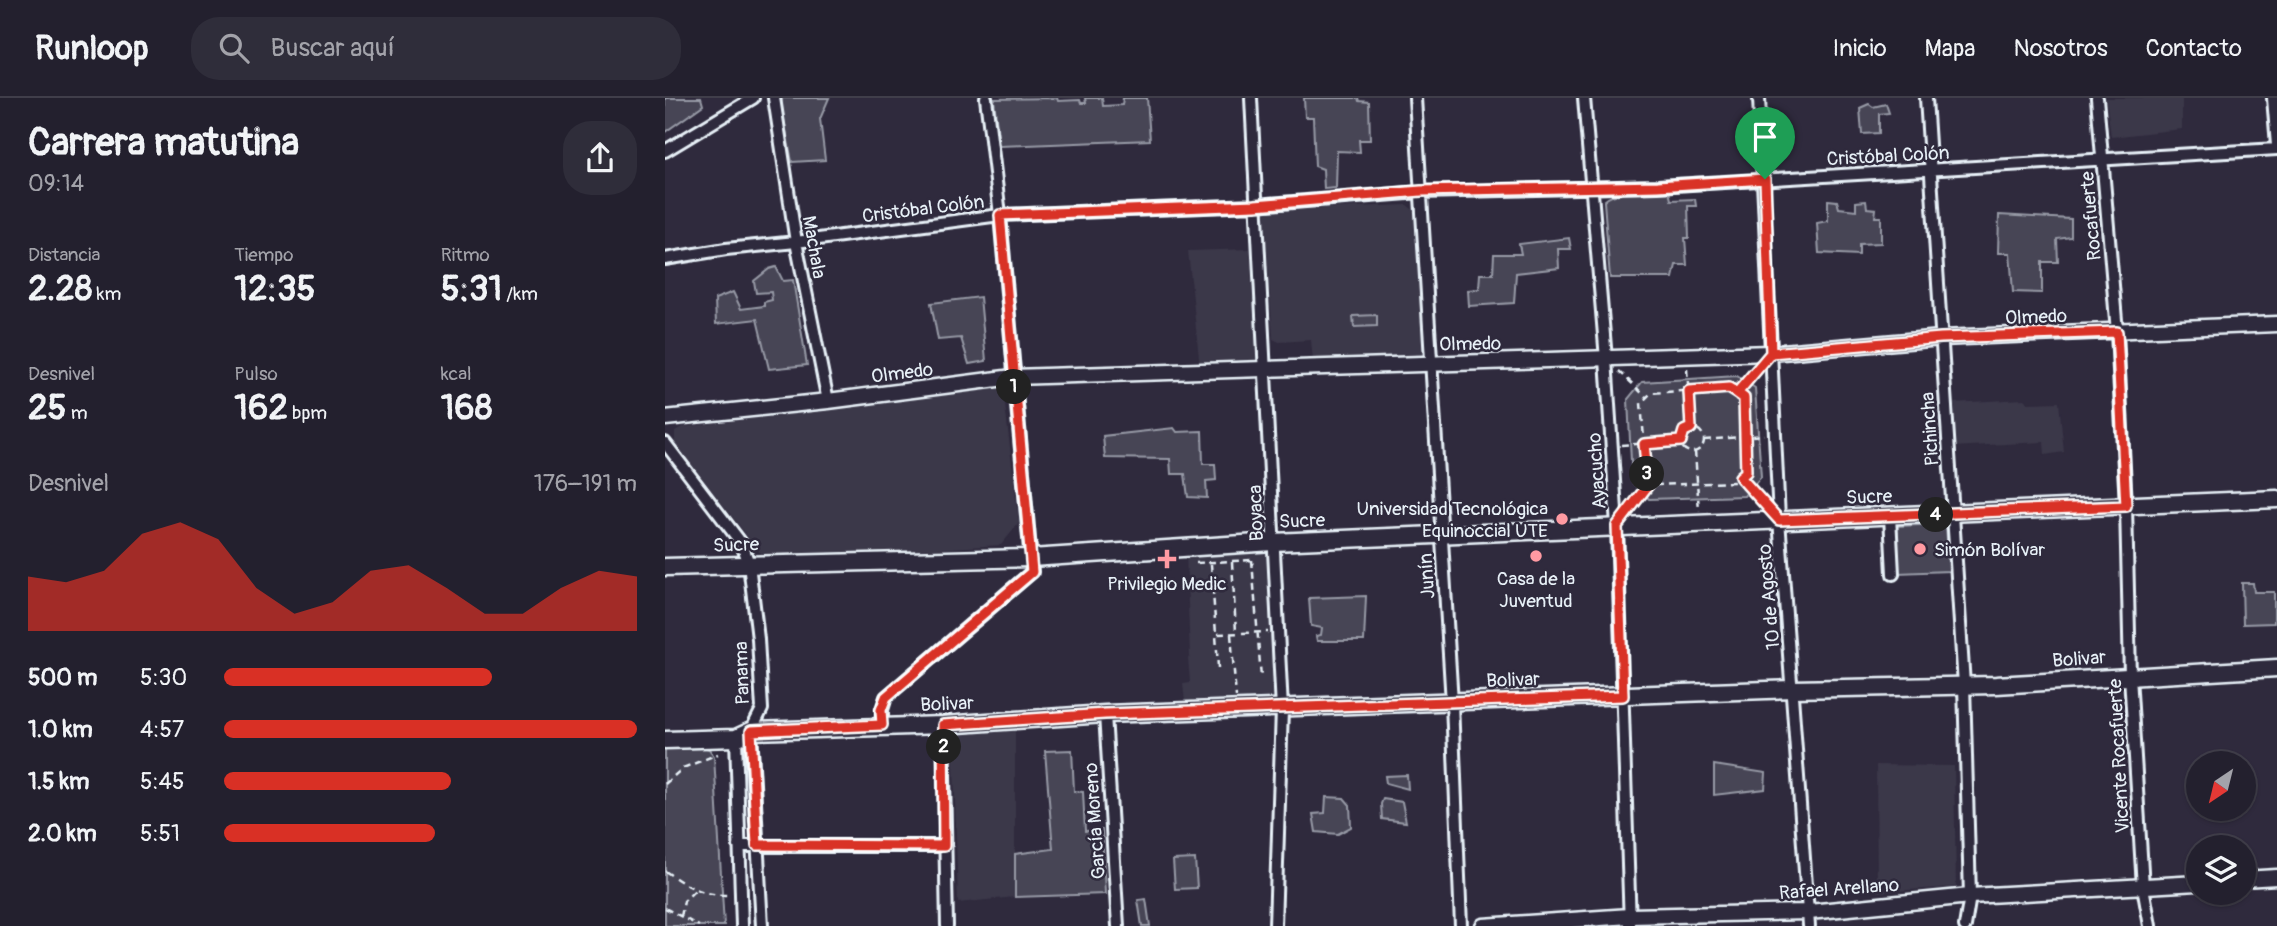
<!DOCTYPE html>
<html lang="es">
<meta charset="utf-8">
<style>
body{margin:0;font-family:Pangolin,sans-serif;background:#2f2d3a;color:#f1f3f6;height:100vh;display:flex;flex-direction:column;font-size:26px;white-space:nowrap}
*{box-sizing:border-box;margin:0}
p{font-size:23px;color:#a3a3aa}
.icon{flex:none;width:38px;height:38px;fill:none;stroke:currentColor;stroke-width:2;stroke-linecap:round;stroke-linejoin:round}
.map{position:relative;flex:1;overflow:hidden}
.panel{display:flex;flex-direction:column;background:#23202e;width:665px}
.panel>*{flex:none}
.needle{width:46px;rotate:215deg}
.tools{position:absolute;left:1521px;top:653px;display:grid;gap:14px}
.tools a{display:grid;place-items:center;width:70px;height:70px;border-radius:50%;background:#23202e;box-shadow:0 2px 5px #0004,0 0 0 2px #403e4a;font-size:35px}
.pin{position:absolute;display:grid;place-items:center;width:60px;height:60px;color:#fff;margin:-72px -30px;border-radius:50% 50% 50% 0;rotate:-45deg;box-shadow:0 0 7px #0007}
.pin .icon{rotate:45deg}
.km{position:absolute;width:35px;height:35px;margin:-18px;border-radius:50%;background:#222;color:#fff;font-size:19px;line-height:35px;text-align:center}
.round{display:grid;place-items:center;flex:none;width:74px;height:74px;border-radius:28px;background:#2f2d3a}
.overview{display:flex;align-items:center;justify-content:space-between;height:119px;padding:0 28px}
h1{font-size:38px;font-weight:700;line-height:52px}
.figures{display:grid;grid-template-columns:repeat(3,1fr);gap:10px;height:119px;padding:7px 28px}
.figures div{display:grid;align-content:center}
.figures b{font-size:35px;font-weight:700}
.figures small{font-size:19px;font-weight:400}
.figures p{font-size:19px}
.chart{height:196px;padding:14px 28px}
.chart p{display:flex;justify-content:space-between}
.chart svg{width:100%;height:126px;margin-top:7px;fill:#d93025;opacity:.7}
ul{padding:0 28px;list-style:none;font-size:23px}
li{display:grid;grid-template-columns:112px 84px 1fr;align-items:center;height:52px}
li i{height:18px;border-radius:9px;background:#d93025}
header{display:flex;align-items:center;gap:42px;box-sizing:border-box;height:98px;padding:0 35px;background:#23202e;border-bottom:2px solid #403e4a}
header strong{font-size:33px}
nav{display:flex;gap:38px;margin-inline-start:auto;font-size:24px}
.search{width:490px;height:63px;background:#2f2d3a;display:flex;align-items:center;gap:18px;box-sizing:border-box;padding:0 24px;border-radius:28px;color:#a3a3aa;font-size:26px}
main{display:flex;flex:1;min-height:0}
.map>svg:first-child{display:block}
</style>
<header>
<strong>Runloop</strong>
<div class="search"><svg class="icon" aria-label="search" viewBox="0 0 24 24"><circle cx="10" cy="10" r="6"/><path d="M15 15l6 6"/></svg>Buscar aquí</div>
<nav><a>Inicio</a><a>Mapa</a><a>Nosotros</a><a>Contacto</a></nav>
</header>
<main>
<section class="panel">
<div class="overview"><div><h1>Carrera matutina</h1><p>09:14</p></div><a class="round"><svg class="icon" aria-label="share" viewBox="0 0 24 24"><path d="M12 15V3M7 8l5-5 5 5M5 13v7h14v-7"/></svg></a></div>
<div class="figures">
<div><p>Distancia</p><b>2.28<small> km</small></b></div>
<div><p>Tiempo</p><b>12:35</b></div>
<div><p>Ritmo</p><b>5:31<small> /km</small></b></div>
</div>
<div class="figures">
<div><p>Desnivel</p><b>25<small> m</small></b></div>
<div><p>Pulso</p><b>162<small> bpm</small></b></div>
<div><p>kcal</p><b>168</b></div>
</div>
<div class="chart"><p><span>Desnivel</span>176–191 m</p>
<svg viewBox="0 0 160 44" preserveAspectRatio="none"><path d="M0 44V25L10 27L20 23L30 10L40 6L50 12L60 29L70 38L80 34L90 23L100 21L110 29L120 38L130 38L140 29L150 23L160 25V44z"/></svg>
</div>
<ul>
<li><b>500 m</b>5:30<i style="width:65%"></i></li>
<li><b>1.0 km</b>4:57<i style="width:100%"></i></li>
<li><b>1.5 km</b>5:45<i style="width:55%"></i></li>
<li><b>2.0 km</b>5:51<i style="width:51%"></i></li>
</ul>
</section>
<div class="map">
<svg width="1612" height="828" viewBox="0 0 1612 828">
<rect width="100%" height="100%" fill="#2f2a3d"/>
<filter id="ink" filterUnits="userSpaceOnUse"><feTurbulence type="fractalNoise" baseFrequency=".0143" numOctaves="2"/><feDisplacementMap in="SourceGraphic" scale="14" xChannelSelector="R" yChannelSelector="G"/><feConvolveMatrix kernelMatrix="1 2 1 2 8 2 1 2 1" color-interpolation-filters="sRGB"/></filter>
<g filter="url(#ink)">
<path fill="#3b3749" d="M 1441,0 L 1517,0 L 1517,31 L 1446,39 Z
M 742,107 L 751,114 L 758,260 L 648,264 L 646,242 L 614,244 L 608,241 L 599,112 Z
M 585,151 L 592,268 L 535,270 L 523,153 Z
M 338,290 L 354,425 L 336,447 L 161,458 L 97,457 L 10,345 L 10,333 L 17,329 Z
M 1359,301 L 1363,305 L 1394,304 L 1399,354 L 1380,357 L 1379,344 L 1288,349 L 1287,305 Z
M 595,450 L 601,456 L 610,595 L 605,603 L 520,604 L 518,586 L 525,585 L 523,560 L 525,559 L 521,454 Z
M 350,629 L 350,799 L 293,805 L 288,634 Z
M 1211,667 L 1289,668 L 1291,789 L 1212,794 Z"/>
<path fill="#464455" stroke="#979aa6" stroke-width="2" d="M 0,0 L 36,0 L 38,7 L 0,34 Z
M 117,0 L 164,0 L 155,21 L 160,62 L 127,64 L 116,6 Z
M 392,0 L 393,3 L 415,2 L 416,5 L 421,5 L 420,0 L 437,0 L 438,8 L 457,7 L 458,0 L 482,0 L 485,42 L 334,48 L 329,1 Z
M 639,0 L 693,0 L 694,3 L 704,4 L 705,42 L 694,42 L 695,54 L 672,53 L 671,90 L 659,91 L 658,71 L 650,68 L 648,19 L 640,19 Z
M 1204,6 L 1208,9 L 1221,6 L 1224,15 L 1214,16 L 1214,35 L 1197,36 L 1195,10 Z
M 1004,93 L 1006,102 L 1030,101 L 1031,108 L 1023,108 L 1024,140 L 1020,140 L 1022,167 L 1011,167 L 1008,180 L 945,180 L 939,103 C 949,91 988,94 1004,93 Z
M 1163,102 L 1172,103 L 1174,110 L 1191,112 L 1191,104 L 1201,103 L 1202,110 L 1211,111 L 1210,119 L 1216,119 L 1216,145 L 1194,146 L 1194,157 L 1154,155 L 1152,125 L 1163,123 Z
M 1334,117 L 1406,121 L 1406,139 L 1392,141 L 1393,164 L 1377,164 L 1377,195 L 1348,194 L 1345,155 L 1333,155 Z
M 904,140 L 906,151 L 893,151 L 894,170 L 851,175 L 849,205 L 804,208 L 803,192 L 814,191 L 815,176 L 828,176 L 829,156 L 856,156 L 854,146 Z
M 111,169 L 118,183 L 128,182 L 142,267 L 104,271 L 92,221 L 51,226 L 50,201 L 68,194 L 76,211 L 99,208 L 99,204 L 107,202 L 106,194 L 91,195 L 89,183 L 104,171 Z
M 315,199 L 321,263 L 304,266 L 296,240 L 273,242 L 266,205 Z
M 712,217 L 712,228 L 689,229 L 688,218 Z
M 1072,278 L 1090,290 L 1096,379 L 1079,398 L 984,401 L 967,384 L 963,301 L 977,284 Z
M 509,330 L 512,334 L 537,333 L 538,366 L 550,366 L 551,382 L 541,383 L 542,400 L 523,399 L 520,376 L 506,376 L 505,361 L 440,360 L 438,338 Z
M 1281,426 L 1284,473 L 1232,475 L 1230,428 Z
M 1577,485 L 1588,485 L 1589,494 L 1609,494 L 1609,525 L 1578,526 Z
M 701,498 L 699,543 L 652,543 L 651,538 L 656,537 L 657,530 L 646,528 L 644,500 Z
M 35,648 L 44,651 L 49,658 L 59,828 L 0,828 L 0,649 Z
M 407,652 L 409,693 L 418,694 L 420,733 L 437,732 L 440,796 L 350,799 L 350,756 L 388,751 L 380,653 Z
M 1049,667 L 1101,675 L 1100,691 L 1049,697 Z
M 742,677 L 743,691 L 721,685 L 720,678 Z
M 661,699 L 679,700 L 685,707 L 686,729 L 673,736 L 651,734 L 648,716 L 660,715 Z
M 718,701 L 737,704 L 741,724 L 717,721 L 716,706 Z
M 530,761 L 532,790 L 510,791 L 508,762 Z
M 481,801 L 485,828 L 477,828 L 473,802 Z"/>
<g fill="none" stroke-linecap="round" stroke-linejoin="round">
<defs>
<path id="street" d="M 109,0 L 131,144 L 163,303
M 586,0 L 617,611 L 610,828
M 750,0 L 787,605 L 796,828
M 919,0 L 941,261 L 952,428 L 965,828
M 1094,0 L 1114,421 L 1144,828
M 1261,0 L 1299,587 L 1305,798 L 1300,828
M 1432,0 L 1452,234 L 1461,408 L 1465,578 L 1478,789 L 1485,828
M 1608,0 L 1612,47
M 0,53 L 88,0
M 0,161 L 61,151 L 131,144 L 335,117 L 590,107 L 756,94 L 993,88 L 1612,51
M 0,345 L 77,446 L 84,466 L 93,541 L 97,611 L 86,633 L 97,828
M 1225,418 L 1228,476
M 440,616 L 453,828
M 217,627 L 217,612 L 221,599 L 367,474 L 335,117 L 321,0
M 278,627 L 282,828
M 71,640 L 77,828
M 74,748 L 279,748"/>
<path id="secondary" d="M 0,320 L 163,303 L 348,279 L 1106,255 L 1276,240 L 1612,226
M 1578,781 L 1612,779
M 818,828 L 965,818 L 1144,814 L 1305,798 L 1533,785"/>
<path id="primary" d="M 0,469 L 366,460 L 608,444 L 1612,401
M 0,642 L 71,640 L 86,633 L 278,627 L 440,616 L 1128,591 L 1331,587 L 1612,570"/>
</defs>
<use href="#street" stroke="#e8f1f8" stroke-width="16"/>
<use href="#secondary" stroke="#e8f1f8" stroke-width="19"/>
<use href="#primary" stroke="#e8f1f8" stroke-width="21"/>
<path stroke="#e8f1f8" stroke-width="2.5" stroke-dasharray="7 5" stroke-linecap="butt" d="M 1022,271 L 1026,330
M 954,273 L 981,299
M 1064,290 L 1079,300 L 1081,374 L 1070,384 L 992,387 L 982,376 L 976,305 L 986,295 Z
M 1072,295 L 1095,268
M1015 342a12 12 0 1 1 24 0a12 12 0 1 1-24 0Z
M 1039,342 L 1099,337
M 956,347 L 1016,343
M 1030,353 L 1034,413
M 1076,380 L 1103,409
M 963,414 L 987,382
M 587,462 L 596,580
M 567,464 L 571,534
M 531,465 L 587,462
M 546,466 L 551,536
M 566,536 L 571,599
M 553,570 L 551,536 L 603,534
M 0,686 L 18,670 L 53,656
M 0,773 C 20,787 38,798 64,797
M 0,810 L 34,828
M 16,819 L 19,803 L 30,792"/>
<use href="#street" stroke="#2f2a3d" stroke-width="10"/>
<use href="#secondary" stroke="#2f2a3d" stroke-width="14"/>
<use href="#primary" stroke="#2f2a3d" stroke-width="16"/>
</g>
</g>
<g fill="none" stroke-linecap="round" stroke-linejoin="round" filter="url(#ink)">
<defs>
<path id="route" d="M 1100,81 L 993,88 L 756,93 L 590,107 L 335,117 L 367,474 L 221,599 L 216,612 L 217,627 L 86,633 L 92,747 L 279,748 L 278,627 L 440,616 L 958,598 L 952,428 L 987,382 L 982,376 L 979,346 L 1016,343 L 1019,333 L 1026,330 L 1024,293 L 1064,290 L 1072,295 L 1106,255 L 1276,240 L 1452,234 L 1461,408 L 1114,422 L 1075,379 L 1081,374 L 1079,300 L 1072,295 L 1106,255 L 1100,81"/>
</defs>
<use href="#route" stroke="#fff" stroke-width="14"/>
<use href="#route" stroke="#d93025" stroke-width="9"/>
</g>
<g fill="#ff9aa2" stroke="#2f2a3d" stroke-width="2.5">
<circle cx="897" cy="421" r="7"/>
<circle cx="1255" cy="451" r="7"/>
<circle cx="871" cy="458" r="7"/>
<path d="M498.5 450.5h7v7h7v7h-7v7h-7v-7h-7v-7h7z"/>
</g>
<g text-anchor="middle" stroke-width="5" stroke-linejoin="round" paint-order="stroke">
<g font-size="19" fill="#e8f1f8" stroke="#2f2a3d">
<text transform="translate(1223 57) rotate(-3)" y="7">Cristóbal Colón</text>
<text transform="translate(258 110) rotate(-7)" y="7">Cristóbal Colón</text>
<text transform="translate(1425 118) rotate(-95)" y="7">Rocafuerte</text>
<text transform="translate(150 149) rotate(80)" y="7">Machala</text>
<text transform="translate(1371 218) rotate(-2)" y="7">Olmedo</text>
<text transform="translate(805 245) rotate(-1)" y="7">Olmedo</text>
<text transform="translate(237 274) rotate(-7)" y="7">Olmedo</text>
<text transform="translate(1264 331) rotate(-94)" y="7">Pichincha</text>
<text transform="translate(931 373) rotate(-94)" y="7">Ayacucho</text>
<text transform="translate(1204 398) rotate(-2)" y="7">Sucre</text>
<text transform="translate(590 415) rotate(-92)" y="7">Boyaca</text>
<text transform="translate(637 422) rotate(-2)" y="7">Sucre</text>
<text transform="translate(71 446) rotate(-2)" y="7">Sucre</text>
<text transform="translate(761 478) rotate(-94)" y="7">Junín</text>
<text transform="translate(1103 499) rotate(-95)" y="7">10 de Agosto</text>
<text transform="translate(1414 560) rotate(-4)" y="7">Bolivar</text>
<text transform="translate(76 575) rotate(-92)" y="7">Panama</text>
<text transform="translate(848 581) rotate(-2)" y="7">Bolivar</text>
<text transform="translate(282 605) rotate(-2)" y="7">Bolivar</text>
<text transform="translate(1453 658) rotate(-93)" y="7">Vicente Rocafuerte</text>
<text transform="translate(429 723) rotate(-94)" y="7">García Moreno</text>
<text transform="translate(1174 790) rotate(-4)" y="7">Rafael Arellano</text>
</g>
<g font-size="19" fill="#e8f1f8" stroke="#2f2a3d">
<text x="883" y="417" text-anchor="end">Universidad Tecnológica<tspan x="883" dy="22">Equinoccial UTE</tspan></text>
<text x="1269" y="458" text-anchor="start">Simón Bolívar</text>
<text x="871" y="487">Casa de la<tspan x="871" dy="22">Juventud</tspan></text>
<text x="502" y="492">Privilegio Medic</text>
</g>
</g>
</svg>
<div class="tools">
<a><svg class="needle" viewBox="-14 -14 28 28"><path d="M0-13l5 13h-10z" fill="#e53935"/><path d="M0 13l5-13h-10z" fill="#a3a3aa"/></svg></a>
<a><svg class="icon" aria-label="layers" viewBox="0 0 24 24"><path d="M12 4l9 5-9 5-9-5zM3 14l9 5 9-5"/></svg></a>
</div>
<div class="pin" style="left:1100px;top:81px;background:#1e9e55"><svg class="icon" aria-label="arrive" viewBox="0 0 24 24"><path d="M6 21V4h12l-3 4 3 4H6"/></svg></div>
<b class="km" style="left:349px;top:289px">1</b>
<b class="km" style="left:279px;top:649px">2</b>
<b class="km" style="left:982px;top:376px">3</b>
<b class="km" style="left:1271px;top:417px">4</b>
</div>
</main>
